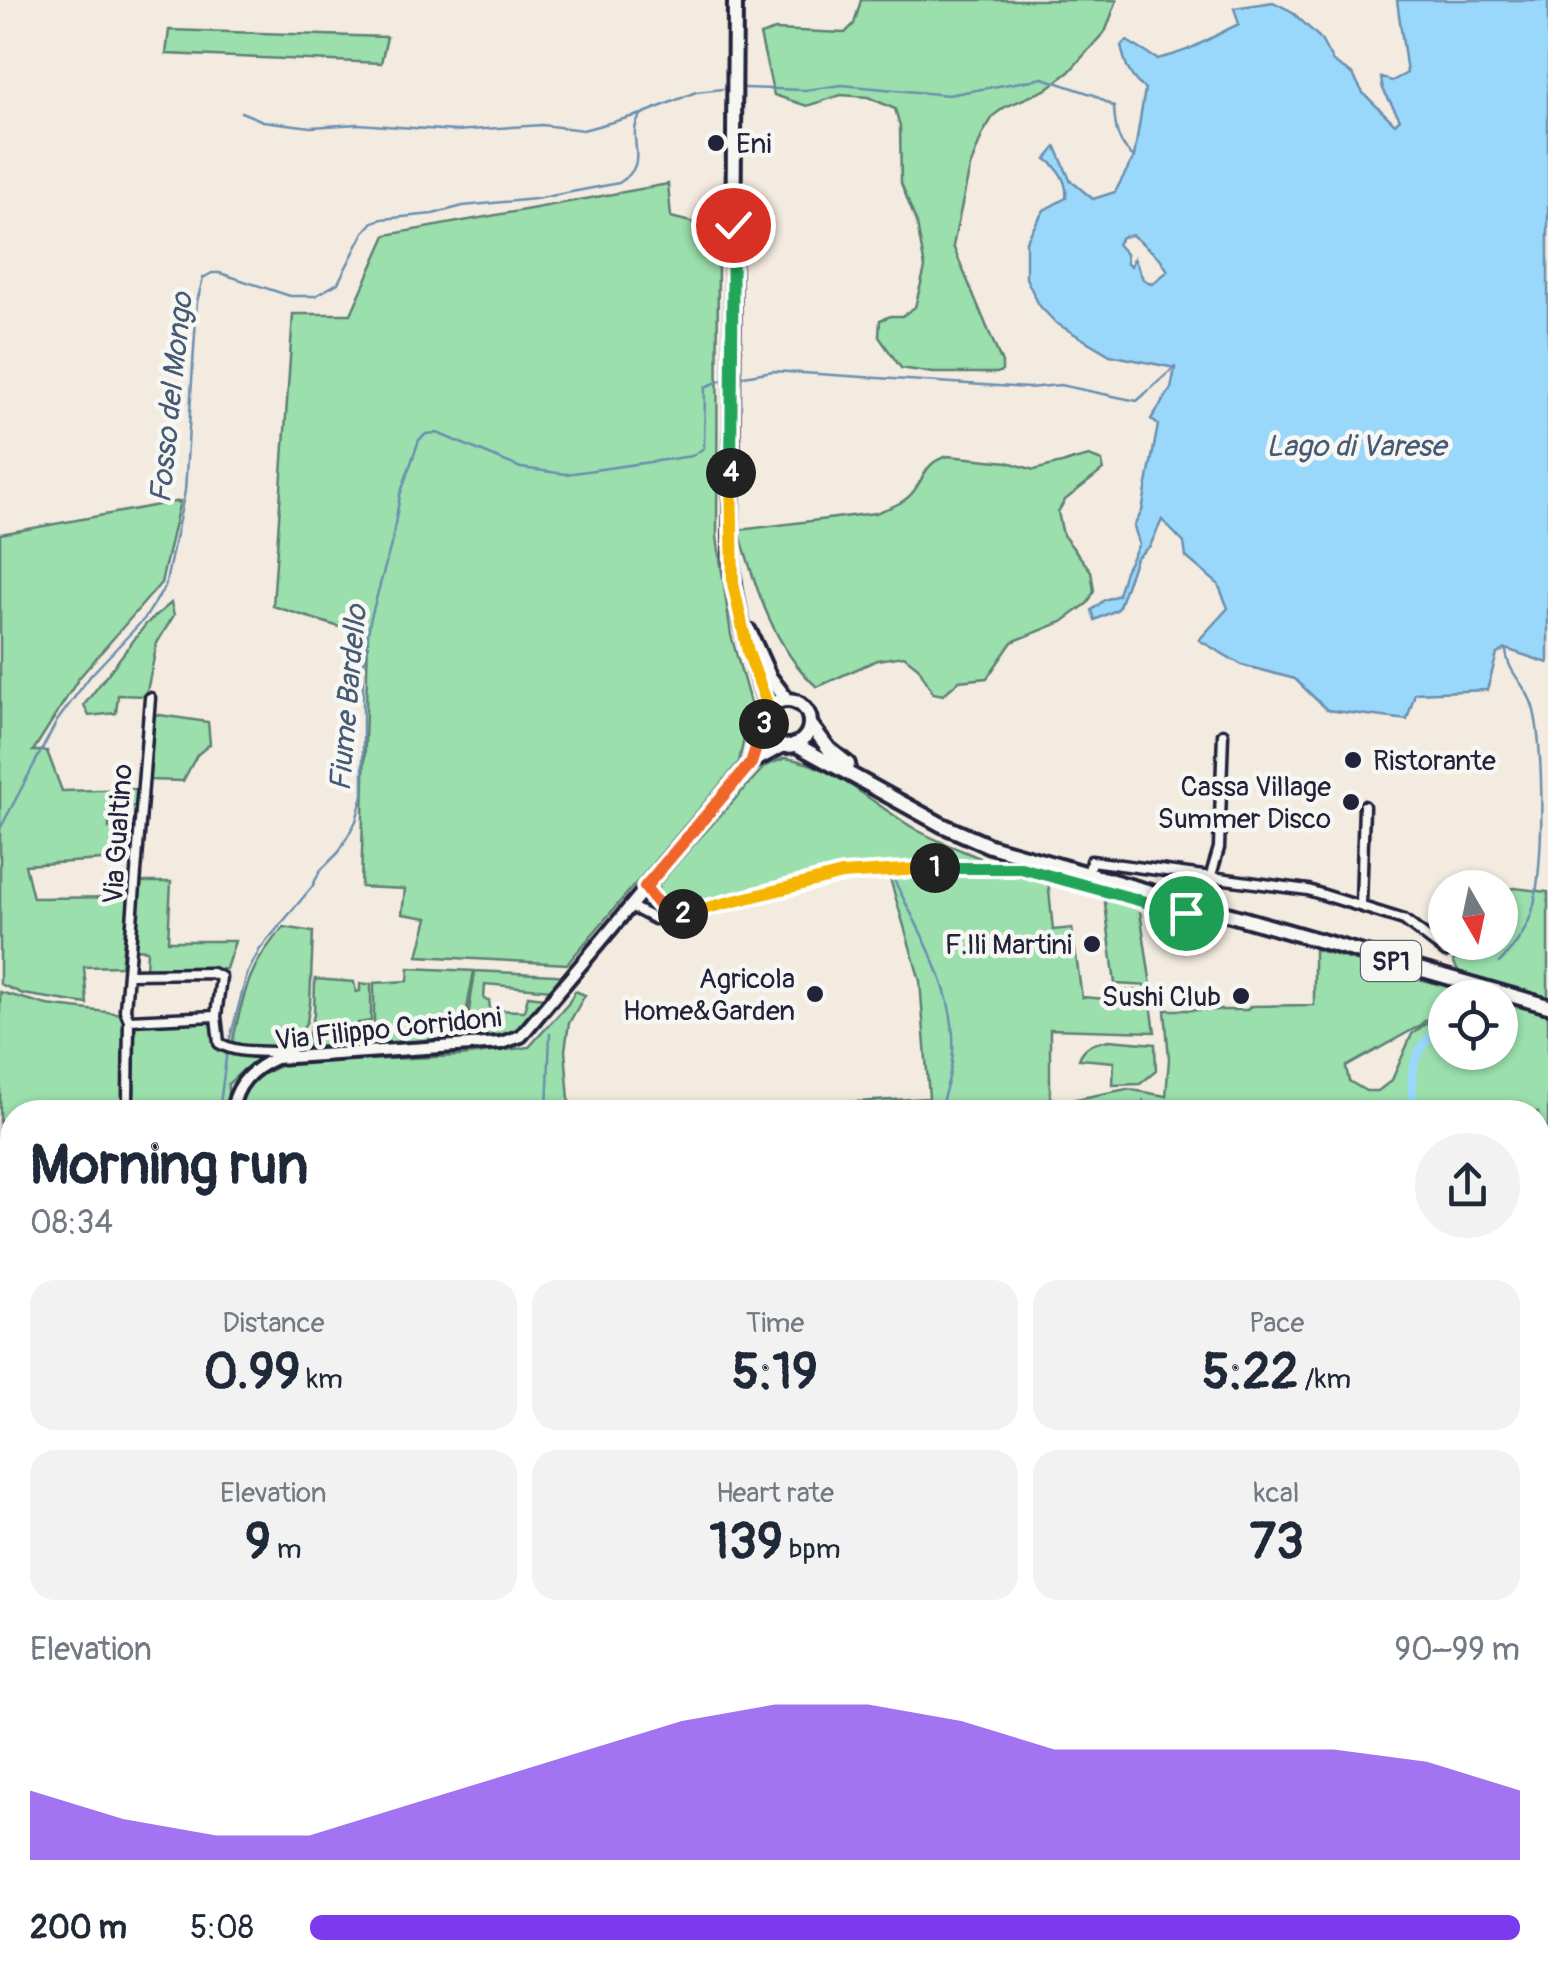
<!DOCTYPE html>
<meta charset="utf-8">
<style>
body{margin:0;font-family:Pangolin,sans-serif;background:#f2f2f3;color:#1f2937;height:100vh;display:flex;flex-direction:column;font-size:38px;white-space:nowrap}
*{box-sizing:border-box;margin:0}
p{font-size:32px;color:#747a83}
.icon{flex:none;width:55px;height:55px;fill:none;stroke:currentColor;stroke-width:2;stroke-linecap:round;stroke-linejoin:round}
.map{position:relative;flex:1;overflow:hidden}
.panel{position:absolute;left:0px;top:1100px;width:1550px;height:885px;display:flex;flex-direction:column;background:#fff;border-radius:40px 40px 0 0;box-shadow:0 2px 8px #0004}
.panel>*{flex:none}
.needle{width:65px;rotate:171deg}
.fabs{position:absolute;left:1428px;top:870px;display:grid;gap:20px}
.fabs a{display:grid;place-items:center;width:90px;height:90px;border-radius:50%;background:#fff;box-shadow:0 2px 8px #0004;font-size:50px}
.pin{position:absolute;display:grid;place-items:center;width:85px;height:85px;color:#fff;margin:-42px;border:5px solid #fff;border-radius:50%;box-shadow:0 2px 10px #0007}
.km{position:absolute;width:50px;height:50px;margin:-25px;border-radius:50%;background:#222;color:#fff;font-size:28px;line-height:50px;text-align:center}
.round{display:grid;place-items:center;flex:none;width:105px;height:105px;border-radius:52px;background:#f2f2f3}
.overview{display:flex;align-items:center;justify-content:space-between;height:170px;padding:0 30px}
h1{font-size:55px;font-weight:700;line-height:75px}
.metrics{display:grid;grid-template-columns:repeat(3,1fr);gap:15px;height:170px;padding:10px 30px}
.metrics div{display:grid;align-content:center;border-radius:25px;background:#f2f2f3;text-align:center}
.metrics b{font-size:50px;font-weight:700}
.metrics small{font-size:28px;font-weight:400}
.metrics p{font-size:28px}
.chart{height:280px;padding:20px 30px}
.chart p{display:flex;justify-content:space-between}
.chart svg{width:100%;height:180px;margin-top:10px;fill:#7c3aed;opacity:.7}
ul{padding:0 30px;list-style:none;font-size:32px}
li{display:grid;grid-template-columns:160px 120px 1fr;align-items:center;height:75px}
li i{height:25px;border-radius:12px;background:#7c3aed}
.map>svg:first-child{display:block}
</style>
<div class="map">
<svg width="1548" height="1985" viewBox="0 0 1548 1985">
<rect width="100%" height="100%" fill="#f3ebe0"/>
<filter id="ink" filterUnits="userSpaceOnUse"><feTurbulence type="fractalNoise" baseFrequency=".01" numOctaves="2"/><feDisplacementMap in="SourceGraphic" scale="20" xChannelSelector="R" yChannelSelector="G"/><feConvolveMatrix kernelMatrix="1 2 1 2 8 2 1 2 1" color-interpolation-filters="sRGB"/></filter>
<g filter="url(#ink)">
<path fill="#9adfac" stroke="#5e8074" stroke-width="2.5" d="M 861,0 L 1117,0 L 1106,30 L 1069,72 L 1045,90 L 1005,107 L 994,115 L 983,133 L 970,167 L 953,246 L 1002,363 L 1002,371 L 997,373 L 933,373 L 901,368 L 879,337 L 880,320 L 891,316 L 902,316 L 915,307 L 925,268 L 917,224 L 901,183 L 900,126 L 895,109 L 868,97 L 841,95 L 807,106 L 774,95 L 760,35 L 775,30 L 845,33 L 854,24 Z
M 169,30 L 387,37 L 381,63 L 166,54 Z
M 668,184 L 671,217 L 718,229 L 717,537 L 731,635 L 751,706 L 739,762 L 567,964 L 418,956 L 428,918 L 402,914 L 405,889 L 361,887 L 368,636 L 273,606 L 293,314 L 351,314 L 386,235 Z
M 948,456 L 1008,462 L 1034,470 L 1089,456 L 1102,461 L 1103,470 L 1065,500 L 1058,512 L 1063,535 L 1091,571 L 1094,591 L 1088,603 L 1062,622 L 1012,642 L 987,678 L 959,681 L 943,695 L 933,693 L 918,667 L 904,656 L 877,660 L 817,687 C 774,649 754,584 739,530 L 875,513 C 888,508 904,504 913,492 C 926,475 925,462 948,456 Z
M 180,501 L 161,583 L 79,678 L 33,751 L 47,751 L 62,791 L 138,789 L 137,806 L 109,808 L 109,828 L 136,828 L 133,858 L 25,865 L 33,898 L 129,897 L 121,966 L 84,967 L 87,1004 L 23,994 L 0,984 L 0,534 Z
M 171,603 L 174,615 L 157,643 L 146,696 L 118,695 L 116,713 L 89,716 L 84,705 L 146,624 Z
M 153,714 L 208,722 L 210,744 L 197,755 L 183,781 L 148,780 Z
M 785,758 C 833,764 874,805 915,829 C 936,841 959,849 980,858 L 980,864 L 831,871 L 689,907 C 675,907 669,905 659,896 L 658,884 L 765,766 Z
M 1016,873 L 1048,880 L 1053,930 L 1072,928 L 1082,997 L 1106,999 L 1107,992 L 1149,990 L 1155,1032 L 1050,1029 L 1050,1095 L 1056,1103 L 1127,1089 L 1166,1096 L 1169,1059 L 1165,1010 L 1247,1010 L 1251,1006 L 1314,1005 L 1314,949 L 1462,991 L 1453,997 L 1445,998 L 1445,1003 L 1419,1026 L 1346,1067 L 1349,1081 L 1366,1091 L 1378,1091 L 1392,1080 L 1412,1034 L 1445,1009 L 1445,1052 L 1500,1052 L 1500,998 L 1459,997 L 1469,990 L 1453,961 L 1484,943 L 1500,942 L 1500,890 L 1515,888 L 1548,892 L 1548,1194 L 1538,1194 L 1538,1112 L 729,1112 L 729,1109 L 929,1098 L 920,981 L 889,875 Z
M 139,882 L 171,882 L 168,941 L 235,941 L 226,969 L 146,970 L 147,950 L 134,949 Z
M 1104,895 L 1139,904 L 1151,986 L 1115,984 Z
M 284,927 L 313,932 L 310,1004 L 307,1021 L 294,1047 L 247,1047 L 232,1044 C 243,996 249,963 284,927 Z
M 409,968 L 474,971 L 465,1019 L 454,1017 L 453,1021 L 435,1021 L 433,1041 L 385,1042 L 381,1029 L 374,1029 L 374,983 L 408,981 Z
M 475,971 L 555,975 L 563,976 L 551,990 L 485,984 L 484,999 L 489,1000 L 490,1010 L 524,1011 L 528,996 L 544,998 L 520,1026 L 508,1034 L 465,1038 Z
M 315,979 L 354,982 L 356,992 L 360,991 L 360,984 L 371,984 L 371,1021 L 358,1023 L 360,1046 L 305,1046 L 314,1015 Z
M 575,991 L 585,995 L 569,1023 L 565,1050 L 570,1112 L 237,1112 L 236,1105 L 243,1088 L 255,1077 L 287,1063 L 461,1056 L 529,1047 L 568,1004 Z
M 0,992 L 47,1005 L 124,1014 L 128,1077 L 124,1099 L 97,1112 L 12,1112 L 12,1157 L 0,1162 Z
M 203,1019 L 214,1024 L 214,1046 L 218,1051 L 246,1056 L 275,1053 L 244,1069 L 228,1084 L 228,1112 L 129,1112 L 134,1093 L 135,1024 Z
M 1109,1040 L 1155,1044 L 1156,1071 L 1140,1084 L 1113,1085 L 1114,1062 L 1079,1059 C 1084,1044 1096,1043 1109,1040 Z
M 1538,1228 L 1548,1229 L 1548,1414 L 1538,1414 Z
M 0,1339 L 12,1347 L 12,1972 L 37,1973 L 37,1985 L 0,1981 Z"/>
<path fill="#9ad8fb" stroke="#6a8fae" stroke-width="2.5" fill-rule="evenodd" d="M 1397,0 L 1548,0 L 1548,663 L 1506,649 L 1497,654 L 1487,690 L 1415,693 L 1407,720 L 1327,710 L 1295,679 L 1242,665 L 1199,640 L 1228,608 L 1218,584 L 1186,557 L 1184,543 L 1162,520 L 1150,546 L 1136,558 L 1118,609 L 1095,620 L 1092,610 L 1104,600 L 1118,595 L 1125,571 L 1139,544 L 1134,526 L 1142,511 L 1158,425 L 1151,419 L 1171,389 L 1175,368 L 1110,355 L 1056,323 L 1039,305 L 1026,278 L 1026,241 L 1044,210 L 1066,198 C 1068,182 1058,167 1046,159 L 1056,147 L 1070,180 L 1093,199 L 1115,192 L 1134,157 L 1145,89 C 1130,79 1125,64 1121,46 L 1127,41 L 1157,59 C 1192,52 1208,38 1239,24 L 1234,8 L 1273,2 L 1291,11 L 1320,38 L 1333,62 L 1353,75 L 1363,93 L 1395,124 L 1400,119 L 1383,89 L 1381,78 L 1392,81 L 1407,73 ZM 1132,235 L 1160,258 L 1168,271 L 1152,284 L 1143,279 L 1134,258 L 1131,266 L 1127,264 L 1126,254 L 1117,244 L 1122,237 Z"/>
<g fill="none" stroke-linecap="round" stroke-linejoin="round">
<path stroke="#6a8fae" stroke-width="2.5" d="M 744,88 L 806,90 L 842,85 L 948,95 L 1043,78 L 1094,95 L 1114,107 C 1115,128 1117,144 1134,157
M 241,112 L 263,121 L 311,127 L 358,124 L 455,131 L 542,125 L 583,130 L 642,114 L 696,92 L 723,89
M 738,377 L 773,371 L 1028,388 L 1060,385 L 1137,401 L 1175,367
M 0,829 L 57,721 L 91,675 L 145,618 L 165,587 L 185,491 L 197,302 L 203,278 L 212,273 L 220,273 L 290,296 L 315,296 L 338,283 L 364,232 L 373,222 L 382,219 L 433,214 L 463,206 L 535,199 L 619,183 C 654,162 622,137 642,114
M 891,874 C 917,927 957,990 953,1051 C 952,1072 945,1092 939,1112
M 1499,963 C 1513,949 1526,931 1532,912 C 1544,874 1545,741 1532,704 C 1525,683 1507,673 1506,649
M 1143,1100 L 1144,1112
M 219,1112 L 227,1050 L 247,974 L 260,949 L 312,887 L 320,871 L 339,852 L 356,821 L 363,795 L 363,671 L 370,621 L 392,541 L 400,495 L 419,440 L 426,434 L 437,433 L 521,468 L 566,474 L 692,456 L 704,448 L 705,387 L 725,379
M 547,1112 L 550,1034
M 0,1724 L 12,1718"/>
<path stroke="#9ad8fb" stroke-width="9" d="M 1468,998 L 1471,995
M 1415,1112 C 1407,1069 1413,1051 1445,1020"/>
<defs>
<path id="minor" d="M 1211,875 L 1219,848 L 1223,734
M 1088,876 L 1091,861 L 1308,890 L 1404,920 L 1446,952
M 646,887 L 662,909 L 673,917
M 1361,905 L 1364,806
M 630,906 L 655,919 L 666,918 L 842,874 L 923,868 L 1021,868 L 1207,920
M 128,974 L 212,973 L 221,977 L 216,1016 L 219,1043 C 241,1056 268,1049 292,1054
M 129,1020 L 216,1016
M 122,1112 L 128,1100 L 129,1020 L 125,1010 L 150,698
M 1538,1419 L 1548,1417
M 0,1561 L 12,1558
M 1538,1569 L 1548,1567
M 1538,1593 L 1548,1602
M 1538,1829 L 1548,1849
M 1538,1878 L 1548,1870
M 467,1972 L 470,1985
M 805,1972 L 810,1985
M 1197,1972 L 1215,1985
M 1339,1972 L 1348,1976 L 1343,1984
M 1418,1972 L 1426,1985
M 580,1985 L 591,1972
M 1002,1985 L 1011,1972
M 1275,1985 L 1279,1972
M 1457,1985 L 1471,1972"/>
<path id="tertiary" d="M 752,763 L 785,745
M 232,1112 C 235,1085 251,1069 276,1058 L 501,1043 L 521,1036 L 751,763 L 765,727
M 1538,1641 L 1548,1625
M 417,1985 L 421,1972
M 1075,1985 L 1086,1972"/>
<path id="primary" d="M 735,0 L 731,554 C 734,608 750,658 769,709
M 749,631 L 769,676 L 787,700
M764 723a23 23 0 1 1 46 0a23 23 0 1 1-46 0Z
M 810,724 L 829,749 L 848,764
M 795,744 L 942,825 L 990,846 L 1548,1006"/>
</defs>
<use href="#minor" stroke="#22223b" stroke-width="15"/>
<use href="#tertiary" stroke="#22223b" stroke-width="18"/>
<use href="#primary" stroke="#22223b" stroke-width="20"/>
<use href="#minor" stroke="#f6f6f2" stroke-width="8"/>
<use href="#tertiary" stroke="#f6f6f2" stroke-width="10"/>
<use href="#primary" stroke="#f6f6f2" stroke-width="12"/>
</g>
</g>
<g fill="none" stroke-linecap="round" stroke-linejoin="round" filter="url(#ink)">
<defs>
<path id="split-1" d="M 935,868 L 1021,868 L 1186,913"/>
<path id="split-2" d="M 683,914 L 842,874 L 935,868"/>
<path id="split-3" d="M 683,914 L 673,916 L 662,909 L 645,887 L 751,763 L 764,724"/>
<path id="split-4" d="M 731,473 L 733,583 L 748,652 L 769,709 L 764,724"/>
<path id="split-5" d="M 731,473 L 733,225"/>
</defs>
<use href="#split-1" stroke="#fff" stroke-width="20"/>
<use href="#split-2" stroke="#fff" stroke-width="20"/>
<use href="#split-3" stroke="#fff" stroke-width="20"/>
<use href="#split-4" stroke="#fff" stroke-width="20"/>
<use href="#split-5" stroke="#fff" stroke-width="20"/>
<use href="#split-1" stroke="#22a559" stroke-width="12"/>
<use href="#split-2" stroke="#f5b400" stroke-width="12"/>
<use href="#split-3" stroke="#f0652b" stroke-width="12"/>
<use href="#split-4" stroke="#f5b400" stroke-width="12"/>
<use href="#split-5" stroke="#22a559" stroke-width="12"/>
</g>
<g fill="#22223b" stroke="#f6f6f2" stroke-width="4">
<circle cx="716" cy="143" r="10"/>
<circle cx="1353" cy="760" r="10"/>
<circle cx="1351" cy="802" r="10"/>
<circle cx="1092" cy="944" r="10"/>
<circle cx="815" cy="994" r="10"/>
<circle cx="1241" cy="996" r="10"/>
</g>
<g text-anchor="middle" stroke-width="9" stroke-linejoin="round" paint-order="stroke">
<rect fill="#f6f6f2" stroke="#626272" stroke-width="2.5" x="1361" y="941" width="60" height="40" rx="8"/>
<g font-size="25" font-weight="bold" fill="#22223b">
<text x="1391" y="970">SP1</text>
</g>
<g font-size="28" fill="#22223b" stroke="#f6f6f2" text-anchor="end">
<text x="736" y="153" text-anchor="start">Eni</text>
<text x="1373" y="770" text-anchor="start">Ristorante</text>
<text x="1331" y="796">Cassa Village<tspan x="1331" dy="32">Summer Disco</tspan></text>
<text x="1072" y="954">F.lli Martini</text>
<text x="795" y="988">Agricola<tspan x="795" dy="32">Home&amp;Garden</tspan></text>
<text x="1221" y="1006">Sushi Club</text>
</g>
<g font-size="28" fill="#22223b" stroke="#f6f6f2">
<text transform="translate(117 834) rotate(-86)" y="10">Via Gualtino</text>
<text transform="translate(388 1028) rotate(-6)" y="10">Via Filippo Corridoni</text>
</g>
<g font-size="30" font-style="italic" fill="#465975" stroke="#f6f6f2">
<text transform="translate(171 398) rotate(-84)" y="10">Fosso del Mongo</text>
<text x="1356" y="456">Lago di Varese</text>
<text transform="translate(348 698) rotate(-85)" y="10">Fiume Bardello</text>
</g>
</g>
</svg>
<div class="fabs">
<a><svg class="needle" viewBox="-14 -14 28 28"><path d="M0-13l5 13h-10z" fill="#e53935"/><path d="M0 13l5-13h-10z" fill="#747a83"/></svg></a>
<a><svg class="icon" aria-label="locate" viewBox="0 0 24 24"><circle cx="12" cy="12" r="6"/><path d="M12 2v4M12 18v4M2 12h4M18 12h4"/></svg></a>
</div>
<div class="pin" style="left:1186px;top:913px;background:#1e9e55"><svg class="icon" aria-label="arrive" viewBox="0 0 24 24"><path d="M6 21V4h12l-3 4 3 4H6"/></svg></div>
<div class="pin" style="left:733px;top:225px;background:#d93025"><svg class="icon" aria-label="check" viewBox="0 0 24 24"><path d="M5 12l5 5 9-10"/></svg></div>
<b class="km" style="left:935px;top:868px">1</b>
<b class="km" style="left:683px;top:914px">2</b>
<b class="km" style="left:764px;top:724px">3</b>
<b class="km" style="left:731px;top:473px">4</b>
<section class="panel">
<div class="overview"><div><h1>Morning run</h1><p>08:34</p></div><a class="round"><svg class="icon" aria-label="share" viewBox="0 0 24 24"><path d="M12 15V3M7 8l5-5 5 5M5 13v7h14v-7"/></svg></a></div>
<div class="metrics">
<div><p>Distance</p><b>0.99<small> km</small></b></div>
<div><p>Time</p><b>5:19</b></div>
<div><p>Pace</p><b>5:22<small> /km</small></b></div>
</div>
<div class="metrics">
<div><p>Elevation</p><b>9<small> m</small></b></div>
<div><p>Heart rate</p><b>139<small> bpm</small></b></div>
<div><p>kcal</p><b>73</b></div>
</div>
<div class="chart"><p><span>Elevation</span>90–99 m</p>
<svg viewBox="0 0 160 44" preserveAspectRatio="none"><path d="M0 44V27L10 34L20 38L30 38L40 31L50 24L60 17L70 10L80 6L90 6L100 10L110 17L120 17L130 17L140 17L150 20L160 27V44z"/></svg>
</div>
<ul>
<li><b>200 m</b>5:08<i style="width:100%"></i></li>
</ul>
</section>
</div>
